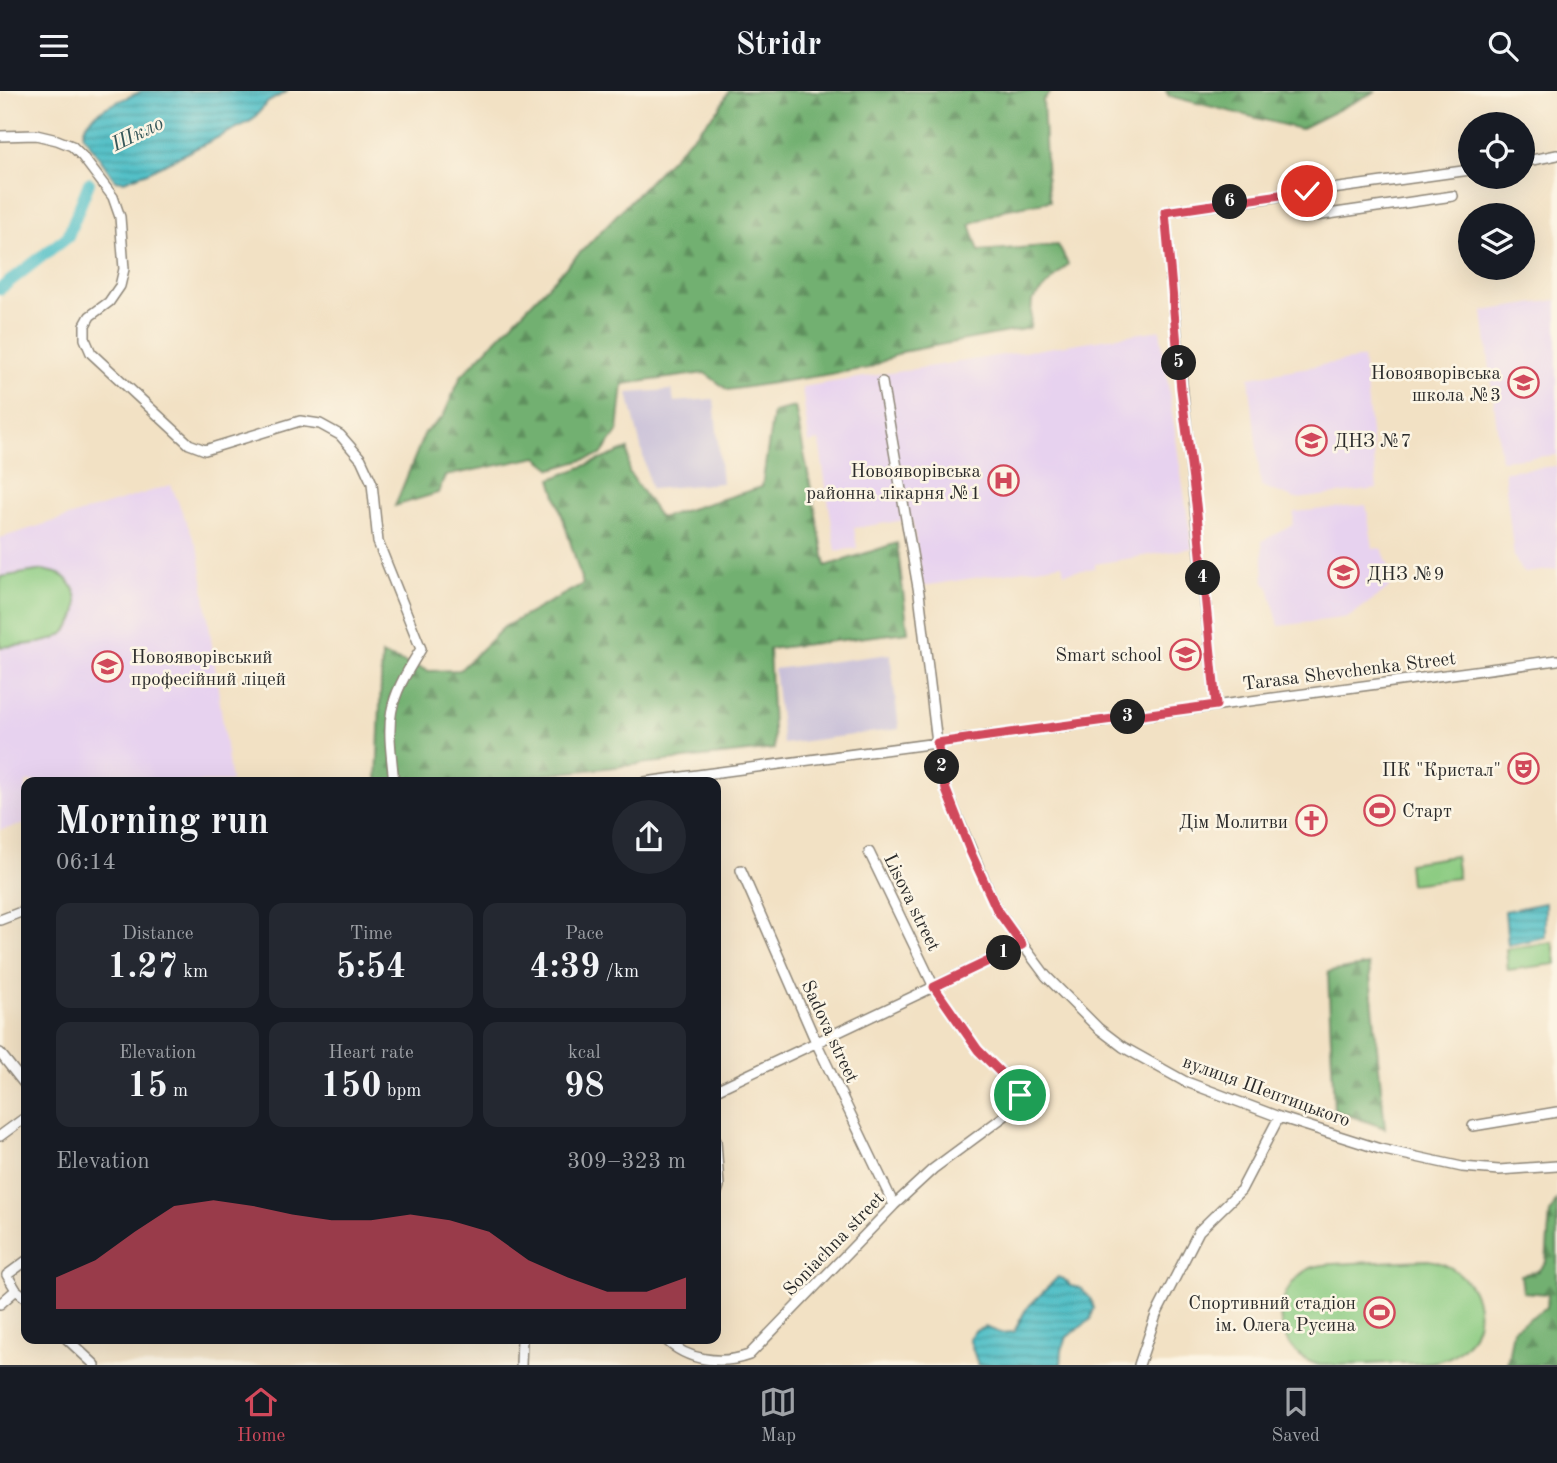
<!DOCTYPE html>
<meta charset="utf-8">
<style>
body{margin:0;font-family:"Old Standard TT",serif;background:#242831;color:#f1f3f6;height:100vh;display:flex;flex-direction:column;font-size:26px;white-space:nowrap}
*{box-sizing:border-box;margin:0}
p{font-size:23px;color:#9ea1a6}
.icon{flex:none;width:38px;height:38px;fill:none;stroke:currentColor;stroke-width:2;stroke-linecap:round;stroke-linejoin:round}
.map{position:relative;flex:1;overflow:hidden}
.sheet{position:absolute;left:21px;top:686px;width:700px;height:567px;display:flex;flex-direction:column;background:#171b24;border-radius:14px;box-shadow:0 7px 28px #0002}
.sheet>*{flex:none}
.buttons{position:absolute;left:1458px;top:21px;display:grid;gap:14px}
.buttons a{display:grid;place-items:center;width:77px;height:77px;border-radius:50%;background:#171b24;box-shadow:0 7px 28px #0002;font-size:35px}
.pin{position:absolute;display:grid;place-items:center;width:60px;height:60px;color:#fff;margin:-30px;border:4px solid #fff;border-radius:50%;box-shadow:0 2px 7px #0007}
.km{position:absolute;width:35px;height:35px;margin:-18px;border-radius:50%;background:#222;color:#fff;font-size:19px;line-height:35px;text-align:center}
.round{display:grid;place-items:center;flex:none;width:74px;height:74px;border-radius:37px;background:#242831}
.overview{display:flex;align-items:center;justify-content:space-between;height:119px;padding:0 35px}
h1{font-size:38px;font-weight:800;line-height:52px}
.figures{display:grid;grid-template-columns:repeat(3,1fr);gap:10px;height:119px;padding:7px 35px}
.figures div{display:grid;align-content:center;border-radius:14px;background:#242831;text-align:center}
.figures b{font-size:35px;font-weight:800}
.figures small{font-size:19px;font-weight:400}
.figures p{font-size:19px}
.chart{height:196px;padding:14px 35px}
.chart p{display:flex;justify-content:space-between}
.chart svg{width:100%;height:126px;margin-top:7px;fill:#d1495b;opacity:.7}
header{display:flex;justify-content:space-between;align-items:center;height:91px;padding:0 35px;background:#171b24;font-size:32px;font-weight:800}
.menu{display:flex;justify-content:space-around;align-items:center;height:98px;border-top:2px solid #363941;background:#171b24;font-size:19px;color:#9ea1a6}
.menu a{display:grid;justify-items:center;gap:4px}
.menu .selected{color:#d1495b}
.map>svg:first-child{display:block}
</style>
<header><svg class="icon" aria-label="menu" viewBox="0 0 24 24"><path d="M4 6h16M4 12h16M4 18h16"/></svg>Stridr<svg class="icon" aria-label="search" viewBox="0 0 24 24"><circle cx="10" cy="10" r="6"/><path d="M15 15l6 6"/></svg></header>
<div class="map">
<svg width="1557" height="1274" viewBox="0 0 1557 1274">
<defs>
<pattern id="forest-firs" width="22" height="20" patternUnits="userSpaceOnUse" patternTransform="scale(1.75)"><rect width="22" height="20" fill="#72b071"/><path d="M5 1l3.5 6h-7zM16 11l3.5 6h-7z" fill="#5e8f5d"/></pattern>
<pattern id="water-rules" width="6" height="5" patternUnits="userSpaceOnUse" patternTransform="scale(1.75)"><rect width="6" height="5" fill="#52c0c7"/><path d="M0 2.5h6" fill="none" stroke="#449ca2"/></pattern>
</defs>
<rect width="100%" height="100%" fill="#fcf5e5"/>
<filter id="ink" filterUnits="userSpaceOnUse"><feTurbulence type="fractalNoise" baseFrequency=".0143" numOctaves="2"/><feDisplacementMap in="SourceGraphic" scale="14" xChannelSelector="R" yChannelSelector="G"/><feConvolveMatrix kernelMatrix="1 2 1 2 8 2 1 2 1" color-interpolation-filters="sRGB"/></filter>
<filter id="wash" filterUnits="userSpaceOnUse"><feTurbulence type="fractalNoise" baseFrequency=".00686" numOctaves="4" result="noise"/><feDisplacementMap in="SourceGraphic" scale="28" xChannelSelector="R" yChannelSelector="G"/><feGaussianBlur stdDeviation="1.57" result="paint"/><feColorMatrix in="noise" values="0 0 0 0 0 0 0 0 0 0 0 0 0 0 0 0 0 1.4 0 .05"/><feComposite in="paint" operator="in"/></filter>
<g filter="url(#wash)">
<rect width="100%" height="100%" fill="#f2e1c4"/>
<path fill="#e7d2ef" d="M 1557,209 L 1557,364 L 1501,369 L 1483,220 Z
M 1160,239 L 1192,457 L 1095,473 L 1095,477 L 1064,482 L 1062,473 L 923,495 L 912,428 L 854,437 L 857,457 L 836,460 L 819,350 L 809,352 L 802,296 Z
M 1363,267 L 1377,398 L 1296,408 L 1261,395 L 1249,286 Z
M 1557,375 L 1557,478 L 1524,482 L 1520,478 L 1514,465 L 1504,380 Z
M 171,394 L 199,461 L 231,691 L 26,691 L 26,733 L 0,739 L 0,447 Z
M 1366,414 L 1373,457 L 1382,458 L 1388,473 L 1390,496 L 1349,526 L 1279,535 L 1269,496 L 1264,492 L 1262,450 L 1293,434 L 1294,421 Z"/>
<path fill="#c8bfd8" d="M 672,299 L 674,311 L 714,308 L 722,392 L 651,398 L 628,302 Z
M 890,563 L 899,638 L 783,653 L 774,578 Z"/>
<path fill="#8dcc83" stroke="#5c7c57" stroke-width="2" d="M 43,479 C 47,480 54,481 59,483 C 86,497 82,537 54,548 C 38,554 17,554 0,556 L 0,486 Z
M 1455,765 L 1458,787 L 1410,793 L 1408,772 Z
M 1553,851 L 1556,873 L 1508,879 L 1506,858 Z
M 1428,1169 C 1475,1175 1499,1232 1456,1262 C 1451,1266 1443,1269 1437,1270 C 1422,1273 1404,1272 1389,1272 C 1367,1273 1341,1274 1320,1274 C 1306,1271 1293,1261 1287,1249 C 1281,1238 1279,1225 1282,1213 C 1286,1197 1297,1183 1311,1177 C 1324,1172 1340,1173 1353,1172 C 1378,1171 1403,1170 1428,1169 Z"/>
<path fill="url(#forest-firs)" stroke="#4e6e4e" stroke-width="2" d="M 729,0 L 1052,0 L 1043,9 L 1047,93 L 1050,110 L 1003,119 L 970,133 L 979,160 L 1058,154 L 1068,173 L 1032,210 L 1030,237 L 902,261 L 869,277 L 728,299 L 705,282 L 623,293 L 618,340 L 601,364 L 552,378 L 537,366 L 445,385 L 438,402 L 395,415 L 425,341 L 443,326 L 461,285 L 720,17 Z
M 1166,0 L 1376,0 L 1300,38 L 1169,5 Z
M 795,316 L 826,475 L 897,452 L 908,541 L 769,558 L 774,658 L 480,691 L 377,691 L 382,564 L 429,580 L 460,579 L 504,536 L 583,493 L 551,388 L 628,358 L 629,381 L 660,427 L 762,396 L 773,321 Z
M 1369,874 L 1385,1037 L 1334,1019 L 1328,881 Z
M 1557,1108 L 1557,1274 L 1507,1274 L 1513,1238 L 1547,1216 L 1548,1203 L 1523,1201 L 1521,1184 L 1538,1180 L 1546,1171 L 1550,1122 Z"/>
<path fill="url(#water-rules)" stroke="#3e7679" stroke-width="2" d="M 142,0 L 288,0 L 268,11 L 251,30 L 150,80 L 124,90 L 115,89 L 83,43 C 85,20 124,9 142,0 Z
M 1545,812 L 1545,846 L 1508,854 L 1505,820 Z
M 1058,1186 L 1064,1188 L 1070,1195 L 1080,1197 L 1090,1207 L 1094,1217 L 1090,1229 L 1067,1246 L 1062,1259 L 1061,1274 L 978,1274 L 969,1247 L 975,1240 L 985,1236 L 1001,1242 L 1014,1241 L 1026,1218 Z"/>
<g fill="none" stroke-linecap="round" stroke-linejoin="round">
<path stroke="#52c0c7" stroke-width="12" d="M 0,198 L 68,145 L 89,92"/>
</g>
</g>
<g filter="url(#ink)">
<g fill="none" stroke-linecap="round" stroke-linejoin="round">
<defs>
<path id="minor" d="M 0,45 L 36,44 L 57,49 L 72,55 L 82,65 L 113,106 L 120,126 L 124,178 L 120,195 L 109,211 L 90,225 L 85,234 L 85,248 L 91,262 L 189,353 L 205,359 L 300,330 L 320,333 L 340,344 L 361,368 L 372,392 L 378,451 L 421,558 C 385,615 387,626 394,691
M 1522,71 L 1557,64
M 1298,102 L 1301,127 L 1453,105
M 882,291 L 919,502 L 937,652 L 946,699 L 997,819 L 1046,885 L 1098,937 L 1123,956 L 1184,990 L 1279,1026 L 1380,1058 L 1462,1076 L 1499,1079 L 1557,1075
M 1216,614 C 1199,449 1180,285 1165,121 L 1470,79
M 645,691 L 1557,569
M 741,779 L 816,951 L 894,1114
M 0,829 L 26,819
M 0,962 L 26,995
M 716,999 L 1022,854
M 1473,1035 L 1557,1021
M 0,1045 L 26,1026
M 716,1050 L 719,1095 L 716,1104
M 26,1170 L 7,1184 L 16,1199 L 26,1207
M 0,1213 L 16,1199
M 67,1248 L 95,1274
M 665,1248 C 688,1270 721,1274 749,1264 L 894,1114 L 933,1078 L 1014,1018 L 1020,1011 L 1020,1005 L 1014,995 L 978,959 L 934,896 L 869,761
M 521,1274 L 522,1248
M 1139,1274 L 1156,1224 L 1199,1140 L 1241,1099 L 1279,1026"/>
</defs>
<use href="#minor" stroke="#8e8678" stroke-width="12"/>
<use href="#minor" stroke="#fff" stroke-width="9"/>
</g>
</g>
<g fill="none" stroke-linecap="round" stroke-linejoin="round" filter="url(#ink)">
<defs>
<path id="route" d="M 1020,1004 L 1014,995 L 978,959 L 934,896 L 1022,854 L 997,819 L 971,762 L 946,699 L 937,652 L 1216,614 L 1196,413 L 1181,298 L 1165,121 L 1307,100"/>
</defs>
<use href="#route" stroke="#fff" stroke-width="14"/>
<use href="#route" stroke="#d1495b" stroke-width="9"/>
</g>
<defs>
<symbol id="school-ring" viewBox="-11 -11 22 22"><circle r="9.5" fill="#fcf5e5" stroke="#d1495b" stroke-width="1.5"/><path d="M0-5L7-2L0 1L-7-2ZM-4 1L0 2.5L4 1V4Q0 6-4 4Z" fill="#d1495b"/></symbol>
<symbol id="hospital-ring" viewBox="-11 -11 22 22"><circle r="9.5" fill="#fcf5e5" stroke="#d1495b" stroke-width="1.5"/><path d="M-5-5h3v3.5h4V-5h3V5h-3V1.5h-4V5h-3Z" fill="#d1495b"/></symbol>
<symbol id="university-ring" viewBox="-11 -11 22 22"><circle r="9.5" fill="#fcf5e5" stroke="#d1495b" stroke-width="1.5"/><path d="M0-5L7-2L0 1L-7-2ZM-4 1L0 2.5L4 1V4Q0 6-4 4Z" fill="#d1495b"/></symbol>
<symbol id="theatre-ring" viewBox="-11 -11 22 22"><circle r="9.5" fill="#fcf5e5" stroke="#d1495b" stroke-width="1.5"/><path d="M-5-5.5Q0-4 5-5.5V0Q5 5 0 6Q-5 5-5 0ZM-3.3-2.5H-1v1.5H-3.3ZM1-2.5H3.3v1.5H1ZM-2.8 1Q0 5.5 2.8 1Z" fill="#d1495b"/></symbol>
<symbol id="stadium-ring" viewBox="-11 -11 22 22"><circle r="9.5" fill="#fcf5e5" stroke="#d1495b" stroke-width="1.5"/><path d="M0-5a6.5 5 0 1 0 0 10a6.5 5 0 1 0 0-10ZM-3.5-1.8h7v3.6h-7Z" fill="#d1495b"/></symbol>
<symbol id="church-ring" viewBox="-11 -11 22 22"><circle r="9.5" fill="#fcf5e5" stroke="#d1495b" stroke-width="1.5"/><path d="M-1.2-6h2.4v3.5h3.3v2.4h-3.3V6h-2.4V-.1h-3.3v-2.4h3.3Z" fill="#d1495b"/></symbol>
</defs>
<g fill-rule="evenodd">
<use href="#school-ring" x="1506" y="274" width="35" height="35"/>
<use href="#school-ring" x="1294" y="332" width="35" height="35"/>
<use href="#hospital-ring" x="986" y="372" width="35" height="35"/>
<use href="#school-ring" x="1326" y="464" width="35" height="35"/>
<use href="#school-ring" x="1168" y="546" width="35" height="35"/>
<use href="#university-ring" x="90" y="558" width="35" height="35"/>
<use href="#theatre-ring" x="1506" y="660" width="35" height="35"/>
<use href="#stadium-ring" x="1362" y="702" width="35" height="35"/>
<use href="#church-ring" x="1294" y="712" width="35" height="35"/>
<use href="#stadium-ring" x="1362" y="1204" width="35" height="35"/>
</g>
<g text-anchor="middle" stroke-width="5" stroke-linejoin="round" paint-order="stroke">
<g font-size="19" fill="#2b2b2b" stroke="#fcf5e5" text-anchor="end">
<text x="1501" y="288">Новояворівська<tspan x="1501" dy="22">школа №3</tspan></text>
<text x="1334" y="356" text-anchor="start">ДНЗ №7</text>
<text x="981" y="386">Новояворівська<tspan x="981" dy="22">районна лікарня №1</tspan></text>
<text x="1367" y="489" text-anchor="start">ДНЗ №9</text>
<text x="1162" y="570">Smart school</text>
<text x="131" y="572" text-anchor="start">Новояворівський<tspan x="131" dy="22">професійний ліцей</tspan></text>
<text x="1501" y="685">ПК "Кристал"</text>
<text x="1402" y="726" text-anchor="start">Старт</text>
<text x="1288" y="737">Дім Молитви</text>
<text x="1356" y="1218">Спортивний стадіон<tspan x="1356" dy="22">ім. Олега Русина</tspan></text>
</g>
<g font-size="19" fill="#2b2b2b" stroke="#fcf5e5">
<text transform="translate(1349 579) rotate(-7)" y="7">Tarasa Shevchenka Street</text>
<text transform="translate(913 811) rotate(64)" y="7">Lisova street</text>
<text transform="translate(831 940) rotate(65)" y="7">Sadova street</text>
<text transform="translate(1267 999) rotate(20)" y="7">вулиця Шептицького</text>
<text transform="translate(833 1152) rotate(-46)" y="7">Soniachna street</text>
</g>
<g font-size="21" font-style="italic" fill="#37585a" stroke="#fcf5e5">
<text transform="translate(137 42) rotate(-26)" y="7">Шкло</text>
</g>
</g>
</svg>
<div class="buttons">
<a><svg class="icon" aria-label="locate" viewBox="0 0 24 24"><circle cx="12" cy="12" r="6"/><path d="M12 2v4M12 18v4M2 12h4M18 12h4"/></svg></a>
<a><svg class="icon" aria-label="layers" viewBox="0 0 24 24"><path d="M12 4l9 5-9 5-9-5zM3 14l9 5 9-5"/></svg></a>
</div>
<div class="pin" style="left:1020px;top:1004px;background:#1e9e55"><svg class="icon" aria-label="arrive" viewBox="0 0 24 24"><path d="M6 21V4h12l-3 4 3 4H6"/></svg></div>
<div class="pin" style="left:1307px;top:100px;background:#d93025"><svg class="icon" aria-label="check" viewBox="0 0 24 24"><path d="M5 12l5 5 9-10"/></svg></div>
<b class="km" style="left:1004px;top:862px">1</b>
<b class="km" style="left:942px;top:676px">2</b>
<b class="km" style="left:1128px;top:626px">3</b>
<b class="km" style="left:1203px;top:487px">4</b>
<b class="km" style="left:1179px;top:272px">5</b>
<b class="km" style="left:1230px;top:111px">6</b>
<section class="sheet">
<div class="overview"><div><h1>Morning run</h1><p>06:14</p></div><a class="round"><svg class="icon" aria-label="share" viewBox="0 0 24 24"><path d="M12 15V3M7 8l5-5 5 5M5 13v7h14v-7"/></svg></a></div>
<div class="figures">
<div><p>Distance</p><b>1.27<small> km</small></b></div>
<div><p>Time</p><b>5:54</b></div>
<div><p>Pace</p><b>4:39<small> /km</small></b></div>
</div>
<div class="figures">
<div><p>Elevation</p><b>15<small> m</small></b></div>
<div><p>Heart rate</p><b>150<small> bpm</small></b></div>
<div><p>kcal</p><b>98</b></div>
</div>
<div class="chart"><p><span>Elevation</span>309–323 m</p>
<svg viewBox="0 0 160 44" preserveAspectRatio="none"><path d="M0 44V33L10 27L20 17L30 8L40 6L50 8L60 11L70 13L80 13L90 11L100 13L110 17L120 27L130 33L140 38L150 38L160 33V44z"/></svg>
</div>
</section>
</div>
<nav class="menu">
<a class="selected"><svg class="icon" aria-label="home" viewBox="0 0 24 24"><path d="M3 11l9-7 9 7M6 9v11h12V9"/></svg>Home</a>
<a><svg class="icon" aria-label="map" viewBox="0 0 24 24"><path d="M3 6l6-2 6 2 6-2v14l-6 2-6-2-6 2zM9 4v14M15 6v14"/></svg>Map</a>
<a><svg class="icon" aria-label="saved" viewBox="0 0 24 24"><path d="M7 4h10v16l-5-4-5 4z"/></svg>Saved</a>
</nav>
